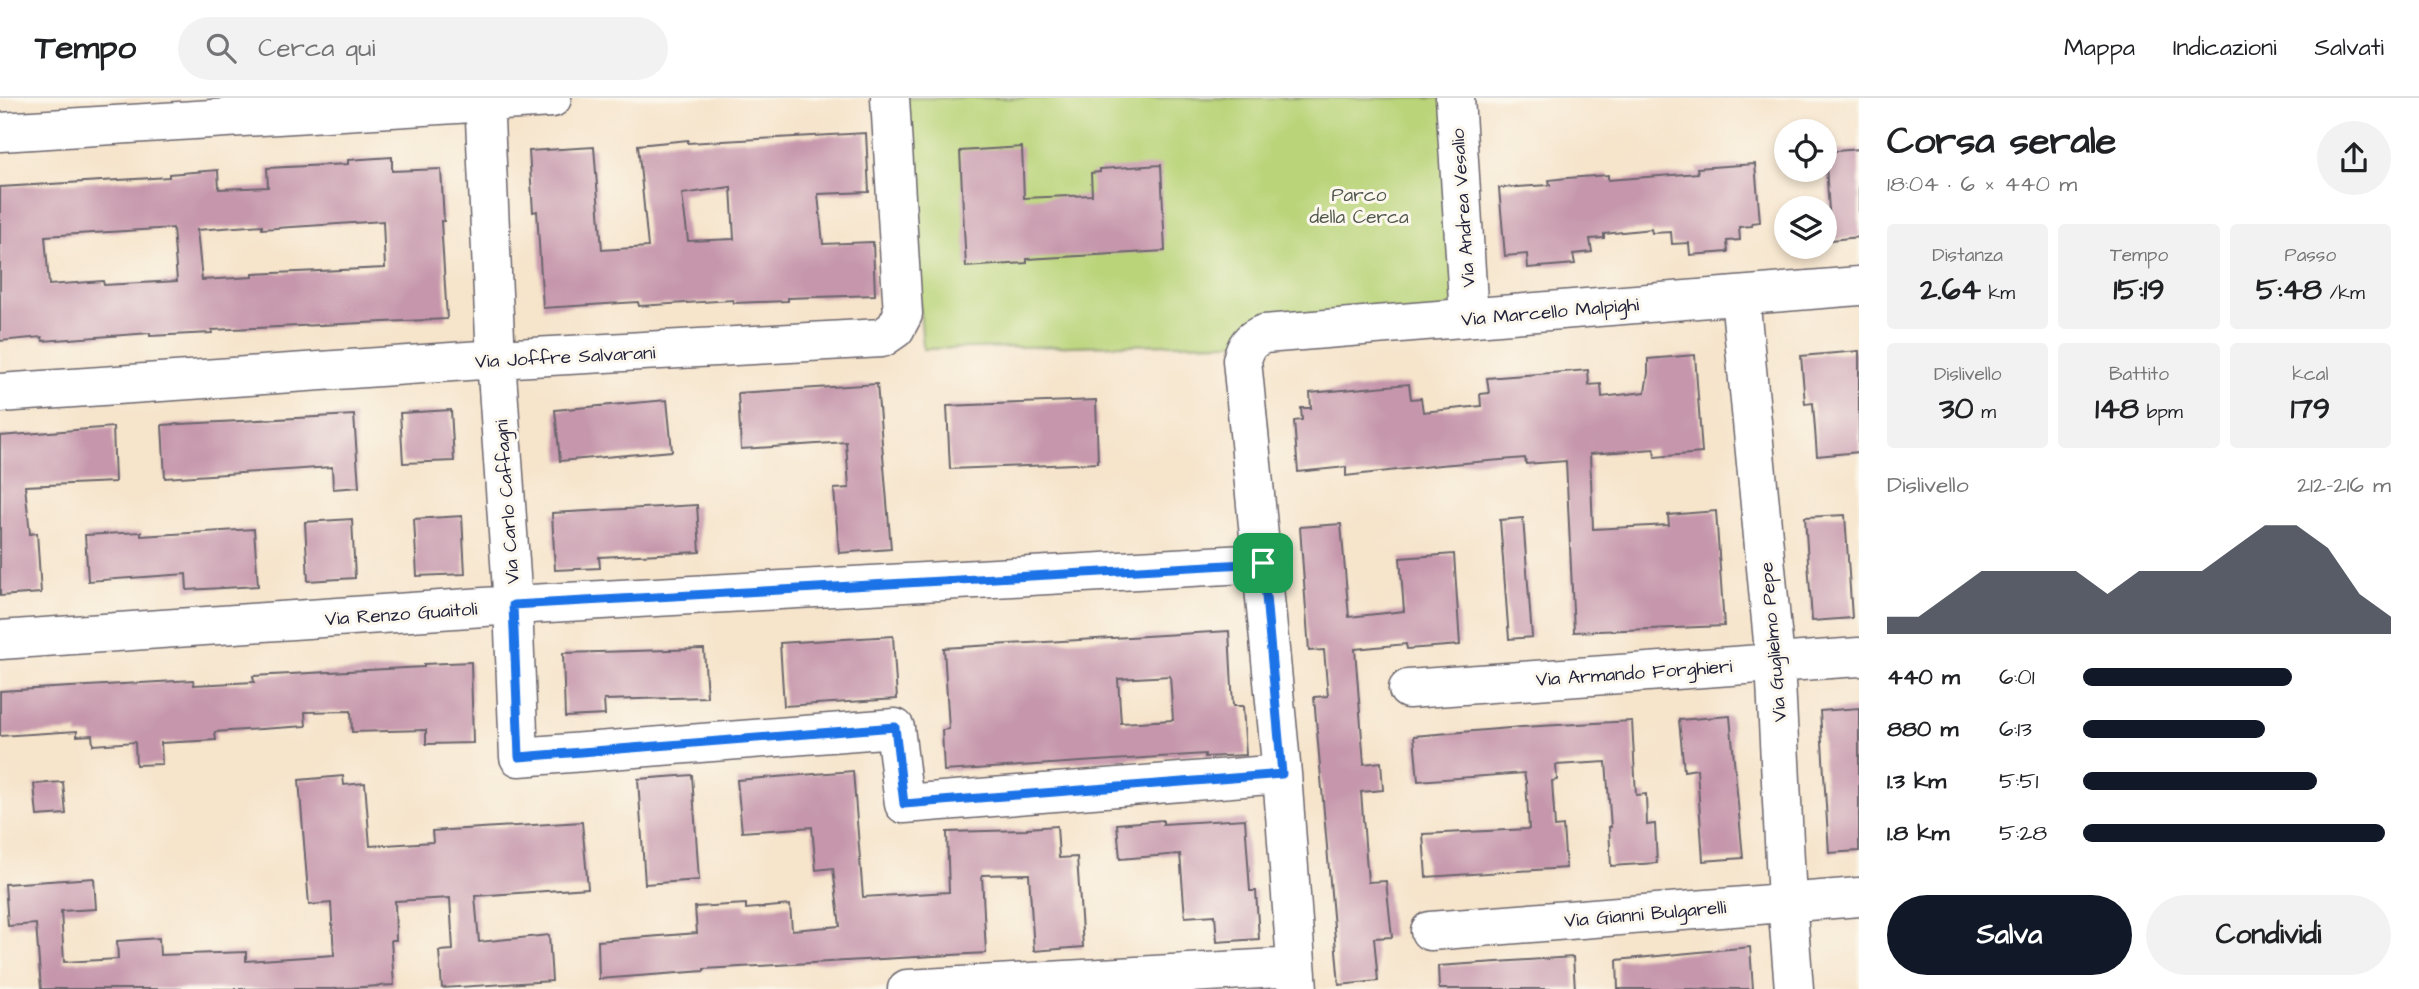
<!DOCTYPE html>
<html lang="it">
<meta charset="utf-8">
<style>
body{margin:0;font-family:"Architects Daughter",sans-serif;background:#f2f2f2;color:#202124;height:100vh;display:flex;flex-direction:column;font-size:26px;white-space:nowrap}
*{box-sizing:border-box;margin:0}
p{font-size:23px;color:#757577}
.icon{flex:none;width:38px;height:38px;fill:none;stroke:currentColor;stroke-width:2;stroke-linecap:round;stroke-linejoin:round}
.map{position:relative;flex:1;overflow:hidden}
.sheet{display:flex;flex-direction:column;background:#fff;width:560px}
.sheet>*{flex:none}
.controls{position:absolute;left:1774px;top:21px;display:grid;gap:14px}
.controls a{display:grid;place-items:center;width:63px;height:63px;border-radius:50%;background:#fff;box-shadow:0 4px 10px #0003;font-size:35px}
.pin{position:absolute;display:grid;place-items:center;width:60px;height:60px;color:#fff;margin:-30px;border-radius:14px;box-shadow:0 4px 10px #0006}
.round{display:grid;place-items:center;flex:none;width:74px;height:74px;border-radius:37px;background:#f2f2f2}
.overview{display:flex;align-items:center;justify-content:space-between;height:119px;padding:0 28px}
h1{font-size:38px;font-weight:700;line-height:52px}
.stats{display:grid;grid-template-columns:repeat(3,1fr);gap:10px;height:119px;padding:7px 28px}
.stats div{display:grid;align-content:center;border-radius:7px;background:#f2f2f2;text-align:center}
.stats b{font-size:30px;font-weight:700}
.stats small{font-size:19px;font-weight:400}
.stats p{font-size:19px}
.chart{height:196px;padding:14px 28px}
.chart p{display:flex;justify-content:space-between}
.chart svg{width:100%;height:126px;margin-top:7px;fill:#111827;opacity:.7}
.button{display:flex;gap:14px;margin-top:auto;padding:14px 28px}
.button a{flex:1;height:80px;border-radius:42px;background:#111827;color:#fff;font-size:28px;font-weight:700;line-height:80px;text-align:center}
.button a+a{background:#f2f2f2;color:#202124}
ul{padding:0 28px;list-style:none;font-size:23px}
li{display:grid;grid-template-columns:112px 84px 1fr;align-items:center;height:52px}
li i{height:18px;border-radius:9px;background:#111827}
header{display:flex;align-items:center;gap:42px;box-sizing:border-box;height:98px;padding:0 35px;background:#fff;border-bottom:2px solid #e0e0e0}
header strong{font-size:33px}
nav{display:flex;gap:38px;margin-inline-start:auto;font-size:24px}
.search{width:490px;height:63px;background:#f2f2f2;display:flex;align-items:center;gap:18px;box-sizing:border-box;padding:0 24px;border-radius:38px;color:#757577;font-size:26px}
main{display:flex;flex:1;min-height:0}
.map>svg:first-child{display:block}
</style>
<header>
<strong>Tempo</strong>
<div class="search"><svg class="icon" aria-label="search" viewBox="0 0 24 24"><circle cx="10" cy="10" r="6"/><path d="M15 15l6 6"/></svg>Cerca qui</div>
<nav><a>Mappa</a><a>Indicazioni</a><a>Salvati</a></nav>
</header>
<main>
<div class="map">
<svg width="1859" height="891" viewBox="0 0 1859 891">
<rect width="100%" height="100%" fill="#fbf7ec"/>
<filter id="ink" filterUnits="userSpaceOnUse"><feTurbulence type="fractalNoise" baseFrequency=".0143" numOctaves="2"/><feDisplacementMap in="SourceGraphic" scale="14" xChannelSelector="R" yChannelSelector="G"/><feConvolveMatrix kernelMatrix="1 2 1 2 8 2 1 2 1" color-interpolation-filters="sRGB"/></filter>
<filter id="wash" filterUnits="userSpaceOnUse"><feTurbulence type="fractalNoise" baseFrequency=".00686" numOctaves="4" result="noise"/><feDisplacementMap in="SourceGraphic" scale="28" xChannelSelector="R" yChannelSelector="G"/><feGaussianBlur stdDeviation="1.57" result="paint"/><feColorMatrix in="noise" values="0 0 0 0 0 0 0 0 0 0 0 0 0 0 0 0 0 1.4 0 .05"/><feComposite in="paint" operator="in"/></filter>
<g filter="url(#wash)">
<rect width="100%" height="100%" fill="#f6e4cb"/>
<path fill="#bad479" stroke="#6e7b5a" stroke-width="2" d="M 905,0 L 1460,0 L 1476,240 L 923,251 Z"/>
<g id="blocks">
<path fill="#c697ac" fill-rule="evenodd" d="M 866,35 L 869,94 L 818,96 L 823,146 L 873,144 L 875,197 L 788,200 L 788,203 L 734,205 L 733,202 L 639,208 L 638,204 L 543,210 L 537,113 L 533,114 L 529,53 L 594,49 L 602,152 L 648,149 L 638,47 L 688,42 L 688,45 ZM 731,89 L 734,141 L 688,143 L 682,96 Z
M 1022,49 L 1024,100 L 1092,97 L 1091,75 L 1100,74 L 1100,71 L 1161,67 L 1165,153 L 1027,161 L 1027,165 L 966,169 L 960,53 Z
M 1859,51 L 1859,139 L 1831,142 L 1825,54 Z
M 392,59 L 392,73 L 441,71 L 444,123 L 441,123 L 447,221 L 212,232 L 212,235 L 150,238 L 150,235 L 43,243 L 42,239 L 0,243 L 0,89 L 169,79 L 169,76 L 218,72 L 219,91 L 268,89 L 267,70 L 348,66 L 348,62 ZM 383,123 L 385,170 L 253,176 L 253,179 L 202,182 L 197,132 L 262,127 L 262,131 ZM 173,130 L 177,183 L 104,187 L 103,183 L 49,187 L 45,138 Z
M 1755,66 L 1760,124 L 1752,125 L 1752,128 L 1739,129 L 1740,142 L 1727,143 L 1728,154 L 1690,157 L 1689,145 L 1672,146 L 1671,134 L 1652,135 L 1651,131 L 1604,136 L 1604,140 L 1590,141 L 1592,154 L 1573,156 L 1575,166 L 1528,170 L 1527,156 L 1505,158 L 1499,90 L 1550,87 L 1549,82 L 1567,80 L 1608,77 L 1608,82 L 1698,75 L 1697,70 Z
M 1859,253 L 1859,354 L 1817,358 L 1813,305 L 1805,306 L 1801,258 Z
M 1695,257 L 1702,355 L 1655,359 L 1654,351 L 1590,356 L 1593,431 L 1669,427 L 1668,417 L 1716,413 L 1724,528 L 1574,534 L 1566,363 L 1526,366 L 1525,360 L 1440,367 L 1346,378 L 1346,369 L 1298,374 L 1294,323 L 1302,322 L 1301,310 L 1311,310 L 1310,295 L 1409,286 L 1411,301 L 1421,300 L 1423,314 L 1481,308 L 1480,296 L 1489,295 L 1487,280 L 1588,272 L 1589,287 L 1601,286 L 1602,299 L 1645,294 L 1648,275 L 1648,261 Z
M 877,286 L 891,451 L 839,455 L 834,391 L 849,390 L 846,344 L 741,351 L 738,295 Z
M 667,302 L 672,353 L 560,363 L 555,312 Z
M 1096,302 L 1098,365 L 950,371 L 947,308 Z
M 451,312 L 454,363 L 403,365 L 400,315 Z
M 354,317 L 359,389 L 333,391 L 332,369 L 165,380 L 162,327 Z
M 113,329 L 115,384 L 25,388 L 30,436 L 37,435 L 41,495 L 0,498 L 0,338 Z
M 697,407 L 700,454 L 599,459 L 600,470 L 555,472 L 552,415 Z
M 1845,417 L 1852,520 L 1812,523 L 1805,419 Z
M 462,418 L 465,476 L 417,478 L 414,421 Z
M 1523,420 L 1532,539 L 1509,541 L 1500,422 Z
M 352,421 L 355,480 L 308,483 L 305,424 Z
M 1341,426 L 1349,519 L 1404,513 L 1400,460 L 1454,456 L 1460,547 L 1407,551 L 1406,546 L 1355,551 L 1364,666 L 1381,664 L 1383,692 L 1361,694 L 1368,784 L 1386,783 L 1392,839 L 1374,840 L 1378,883 L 1339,887 L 1314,599 L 1328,598 L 1324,552 L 1309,553 L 1300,429 Z
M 254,431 L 258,488 L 187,492 L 186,476 L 88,483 L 85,437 L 141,434 L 141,438 Z
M 1229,533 L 1233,608 L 1243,608 L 1246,657 L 1205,659 L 1205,656 L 944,673 L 942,632 L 949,631 L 944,550 ZM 1170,578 L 1173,622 L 1121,625 L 1118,581 Z
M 893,538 L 897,601 L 784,608 L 780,545 Z
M 704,551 L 707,599 L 604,602 L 605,617 L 565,619 L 563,555 Z
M 471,564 L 473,645 L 426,646 L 426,632 L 352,634 L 351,613 L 305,614 L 306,628 L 215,634 L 216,642 L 161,645 L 162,666 L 136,667 L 135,644 L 93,647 L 92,637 L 77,638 L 77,633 L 0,638 L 0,593 L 193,582 L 194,587 L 254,584 L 253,578 L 424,569 L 424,566 Z
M 1859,610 L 1859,753 L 1829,755 L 1820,613 Z
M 1730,618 L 1743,760 L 1703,763 L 1697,671 L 1684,673 L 1679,622 Z
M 1632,623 L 1636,697 L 1646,696 L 1647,727 L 1655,726 L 1657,765 L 1611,768 L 1609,729 L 1611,729 L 1606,664 L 1556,667 L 1557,682 L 1552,683 L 1555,729 L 1563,728 L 1566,770 L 1426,779 L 1423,736 L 1529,731 L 1526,684 L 1524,675 L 1418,683 L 1414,638 L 1522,629 Z
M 853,673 L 863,799 L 949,794 L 947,734 L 1027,732 L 1027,730 L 1057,728 L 1059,760 L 1077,759 L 1083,849 L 1034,853 L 1029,776 L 982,777 L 986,855 L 704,871 L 704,873 L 599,881 L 598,843 L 697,835 L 695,809 L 746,806 L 746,811 L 790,807 L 792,832 L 840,828 L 833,770 L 816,772 L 812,729 L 742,734 L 737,682 Z
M 692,677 L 699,782 L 645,786 L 638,681 Z
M 343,678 L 344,687 L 365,685 L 370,748 L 433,744 L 432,733 L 582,724 L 588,790 L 475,798 L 479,844 L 549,837 L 552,883 L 442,890 L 439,853 L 453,852 L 450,800 L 395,803 L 396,842 L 391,842 L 394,887 L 332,891 L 41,891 L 36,826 L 8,828 L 5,786 L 94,780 L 96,811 L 61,813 L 64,864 L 118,861 L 117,843 L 159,840 L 160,857 L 246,854 L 246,863 L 334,857 L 331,805 L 309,807 L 299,682 Z
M 63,684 L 66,716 L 37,718 L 34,686 Z
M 1245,721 L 1250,793 L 1256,793 L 1259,841 L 1217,844 L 1215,817 L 1185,819 L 1180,756 L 1120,761 L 1117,726 L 1163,722 L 1163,726 Z
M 1750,849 L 1753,891 L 1618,891 L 1617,862 Z
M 1573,859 L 1575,891 L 1439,891 L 1438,868 Z"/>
</g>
</g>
<g filter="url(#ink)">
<use href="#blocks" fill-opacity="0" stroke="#6c666d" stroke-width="2"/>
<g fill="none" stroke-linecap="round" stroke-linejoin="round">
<defs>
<path id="minor" d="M 484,0 L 496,261 L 513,507 L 519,659 L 895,630 L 904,706 L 1282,676
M 1455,0 L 1469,219
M 0,34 L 552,0
M 1740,198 L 1775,564 L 1787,803 L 1794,891
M 0,295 L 496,261 L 882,240 L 895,231 L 903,216 L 890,0
M 0,542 L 513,507 L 1263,465
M 1408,591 L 1859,559
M 1430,833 L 1859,799
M 907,891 L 1296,869
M 1298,891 L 1282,676 L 1242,262 C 1246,248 1250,241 1264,236 L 1859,188"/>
</defs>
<use href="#minor" stroke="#6c666d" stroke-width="41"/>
<use href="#minor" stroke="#fff" stroke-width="38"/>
</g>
</g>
<g fill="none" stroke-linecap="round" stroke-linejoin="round" filter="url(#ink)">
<defs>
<path id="route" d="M 1263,465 L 1282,676 L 904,706 L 895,629 L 519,659 L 513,507 Z"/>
</defs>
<use href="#route" stroke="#fff" stroke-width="14"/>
<use href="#route" stroke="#1a73e8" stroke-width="9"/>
</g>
<g text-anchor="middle" stroke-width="6" stroke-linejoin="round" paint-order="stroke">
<g font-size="19" fill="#50574e" stroke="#fbf7ec">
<text x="1359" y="103">Parco<tspan x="1359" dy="22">della Cerca</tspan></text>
</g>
<g font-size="19" fill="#22223b" stroke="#fbf7ec">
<text transform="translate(1462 110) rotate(-94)" y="7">Via Andrea Vesalio</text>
<text transform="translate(1550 213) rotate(-5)" y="7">Via Marcello Malpighi</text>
<text transform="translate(565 258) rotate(-3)" y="7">Via Joffre Salvarani</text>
<text transform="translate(506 404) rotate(-94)" y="7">Via Carlo Caffagni</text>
<text transform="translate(401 515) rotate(-4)" y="7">Via Renzo Guaitoli</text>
<text transform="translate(1772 544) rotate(-95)" y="7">Via Guglielmo Pepe</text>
<text transform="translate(1634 574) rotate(-4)" y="7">Via Armando Forghieri</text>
<text transform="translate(1645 815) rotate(-5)" y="7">Via Gianni Bulgarelli</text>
</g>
</g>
</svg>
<div class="controls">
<a><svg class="icon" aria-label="locate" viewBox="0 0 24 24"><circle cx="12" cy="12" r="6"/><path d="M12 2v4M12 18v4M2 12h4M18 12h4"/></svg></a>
<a><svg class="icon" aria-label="layers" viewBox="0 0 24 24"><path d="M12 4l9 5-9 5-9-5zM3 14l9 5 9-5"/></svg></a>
</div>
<div class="pin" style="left:1263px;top:465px;background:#1e9e55"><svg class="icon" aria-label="arrive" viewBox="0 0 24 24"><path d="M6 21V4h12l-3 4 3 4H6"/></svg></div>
</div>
<section class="sheet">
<div class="overview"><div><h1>Corsa serale</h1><p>18:04 · 6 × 440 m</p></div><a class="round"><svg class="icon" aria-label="share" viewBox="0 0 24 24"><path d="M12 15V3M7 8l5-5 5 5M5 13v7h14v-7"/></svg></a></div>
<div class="stats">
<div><p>Distanza</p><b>2.64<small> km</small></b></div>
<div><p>Tempo</p><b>15:19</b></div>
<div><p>Passo</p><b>5:48<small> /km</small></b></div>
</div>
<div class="stats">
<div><p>Dislivello</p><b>30<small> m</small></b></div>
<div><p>Battito</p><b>148<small> bpm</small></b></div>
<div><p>kcal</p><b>179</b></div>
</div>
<div class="chart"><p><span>Dislivello</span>212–216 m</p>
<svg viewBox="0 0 160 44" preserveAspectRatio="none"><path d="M0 44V38L10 38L20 30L30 22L40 22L50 22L60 22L70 30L80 22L90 22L100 22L110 14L120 6L130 6L140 14L150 30L160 38V44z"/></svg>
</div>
<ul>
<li><b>440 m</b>6:01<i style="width:68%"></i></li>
<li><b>880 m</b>6:13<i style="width:59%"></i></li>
<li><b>1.3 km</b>5:51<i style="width:76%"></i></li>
<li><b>1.8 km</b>5:28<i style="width:98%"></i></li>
</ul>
<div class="button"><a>Salva</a><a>Condividi</a></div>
</section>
</main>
